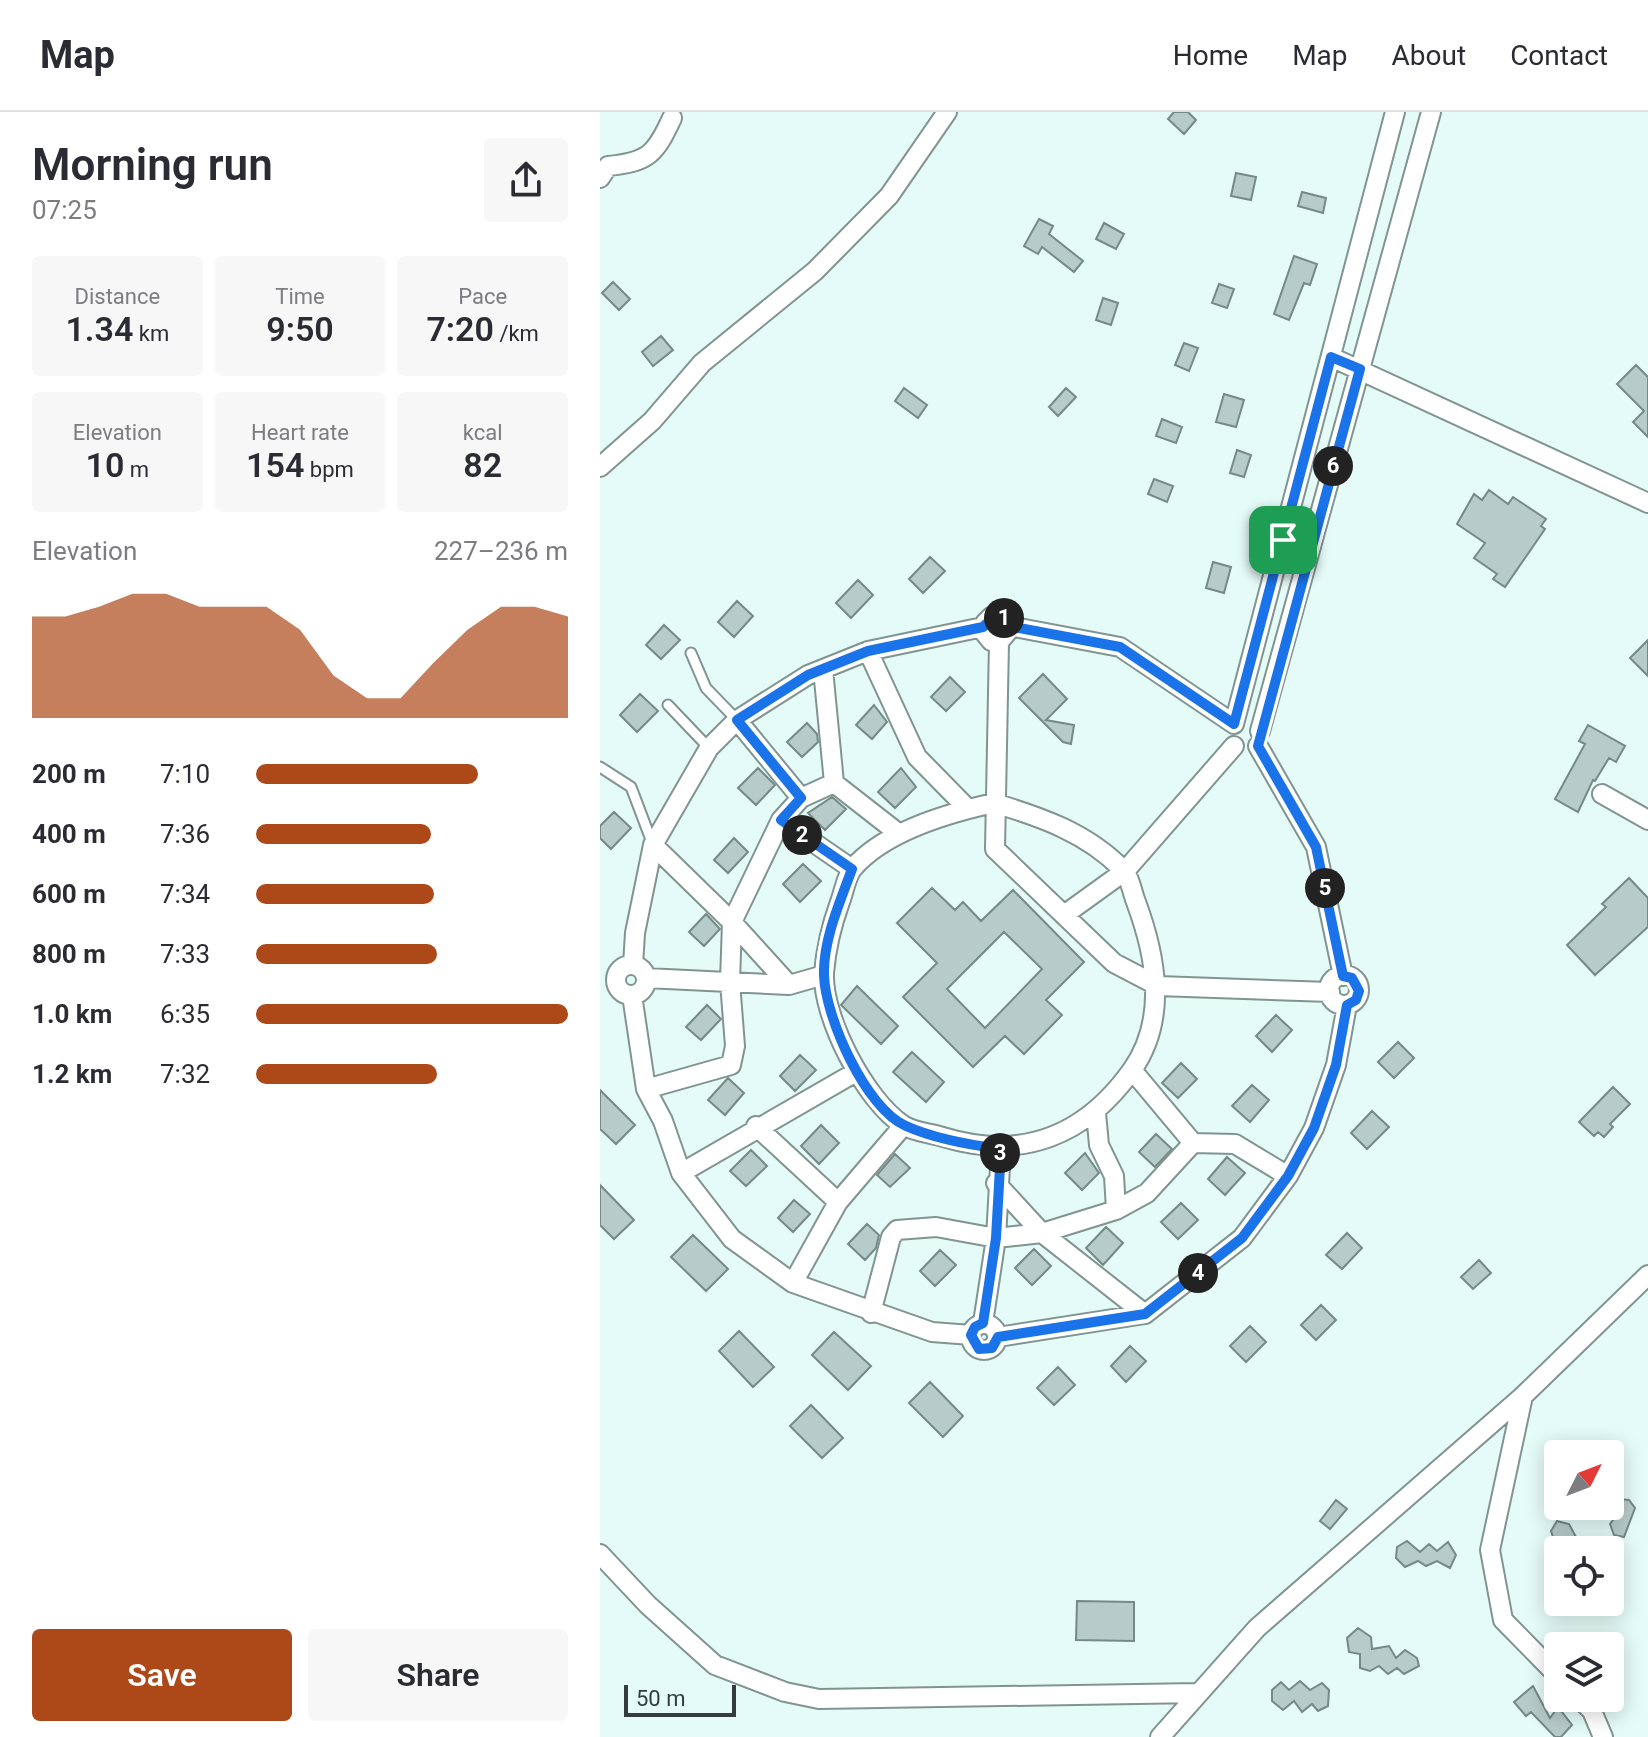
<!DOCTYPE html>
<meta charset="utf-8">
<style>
body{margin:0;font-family:Roboto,sans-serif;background:#f7f7f7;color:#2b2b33;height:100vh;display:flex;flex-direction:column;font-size:30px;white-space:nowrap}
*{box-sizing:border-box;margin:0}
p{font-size:26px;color:#7c7c81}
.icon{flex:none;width:44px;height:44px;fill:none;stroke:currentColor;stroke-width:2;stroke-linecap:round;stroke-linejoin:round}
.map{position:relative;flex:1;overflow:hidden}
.side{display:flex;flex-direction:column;background:#fff;width:600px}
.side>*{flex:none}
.needle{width:52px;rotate:48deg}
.fabs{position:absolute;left:944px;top:1328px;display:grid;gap:16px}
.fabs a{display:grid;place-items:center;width:80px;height:80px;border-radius:8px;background:#fff;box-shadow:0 4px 20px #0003;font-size:40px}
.scale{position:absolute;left:24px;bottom:20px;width:112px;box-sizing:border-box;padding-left:8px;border:4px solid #343d3b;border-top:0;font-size:22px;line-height:28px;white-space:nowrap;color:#343d3b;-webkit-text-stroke:6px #e5fbf7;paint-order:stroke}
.pin{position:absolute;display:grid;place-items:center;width:68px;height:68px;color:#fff;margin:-34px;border-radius:16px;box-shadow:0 4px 12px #0006}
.km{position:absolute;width:40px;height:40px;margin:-20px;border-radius:50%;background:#222;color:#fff;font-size:22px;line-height:40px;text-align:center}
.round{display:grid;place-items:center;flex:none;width:84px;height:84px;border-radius:8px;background:#f7f7f7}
.headline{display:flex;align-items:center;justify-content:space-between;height:136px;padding:0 32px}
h1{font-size:44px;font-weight:600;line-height:60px}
.stats{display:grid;grid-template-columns:repeat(3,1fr);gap:12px;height:136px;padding:8px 32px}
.stats div{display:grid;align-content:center;border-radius:8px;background:#f7f7f7;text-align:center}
.stats b{font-size:34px;font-weight:600}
.stats small{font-size:22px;font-weight:400}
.stats p{font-size:22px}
.chart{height:224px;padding:16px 32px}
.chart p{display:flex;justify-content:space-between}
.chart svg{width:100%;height:144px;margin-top:8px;fill:#ad4918;opacity:.7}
.cta{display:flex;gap:16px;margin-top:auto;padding:16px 32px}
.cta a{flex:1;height:92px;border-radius:8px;background:#ad4918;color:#fff;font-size:32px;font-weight:600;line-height:92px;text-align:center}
.cta a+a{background:#f7f7f7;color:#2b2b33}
ul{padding:0 32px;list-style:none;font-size:26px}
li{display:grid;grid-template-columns:128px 96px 1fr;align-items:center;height:60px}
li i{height:20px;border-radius:10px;background:#ad4918}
header{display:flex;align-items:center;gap:48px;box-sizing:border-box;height:112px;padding:0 40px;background:#fff;border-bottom:2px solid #e1e1e2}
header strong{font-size:38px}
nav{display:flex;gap:44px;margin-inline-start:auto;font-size:28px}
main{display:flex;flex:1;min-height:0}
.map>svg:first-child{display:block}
</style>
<header>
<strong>Map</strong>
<nav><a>Home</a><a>Map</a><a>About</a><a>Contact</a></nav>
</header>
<main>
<section class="side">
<div class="headline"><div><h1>Morning run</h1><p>07:25</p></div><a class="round"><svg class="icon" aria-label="share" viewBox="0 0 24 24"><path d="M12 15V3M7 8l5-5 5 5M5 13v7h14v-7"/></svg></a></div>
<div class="stats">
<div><p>Distance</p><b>1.34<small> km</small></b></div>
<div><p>Time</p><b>9:50</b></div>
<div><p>Pace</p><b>7:20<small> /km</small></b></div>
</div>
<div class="stats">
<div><p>Elevation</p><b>10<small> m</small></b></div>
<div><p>Heart rate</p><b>154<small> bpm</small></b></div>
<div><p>kcal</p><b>82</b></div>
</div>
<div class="chart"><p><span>Elevation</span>227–236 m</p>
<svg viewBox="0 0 160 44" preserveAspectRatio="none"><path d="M0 44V13L10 13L20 10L30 6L40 6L50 10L60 10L70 10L80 17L90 31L100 38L110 38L120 27L130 17L140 10L150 10L160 13V44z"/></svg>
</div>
<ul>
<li><b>200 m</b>7:10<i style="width:71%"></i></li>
<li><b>400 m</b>7:36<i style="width:56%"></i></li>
<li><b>600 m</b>7:34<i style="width:57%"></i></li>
<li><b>800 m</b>7:33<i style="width:58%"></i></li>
<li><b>1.0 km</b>6:35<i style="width:100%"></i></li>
<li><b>1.2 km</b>7:32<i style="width:58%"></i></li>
</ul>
<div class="cta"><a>Save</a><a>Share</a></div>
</section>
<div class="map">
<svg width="1048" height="1625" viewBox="0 0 1048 1625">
<rect width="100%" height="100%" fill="#e5fbf7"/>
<path fill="#b7ccc9" stroke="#758986" stroke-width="2" fill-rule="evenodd" d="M 574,0 L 588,0 L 596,8 L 584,22 L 568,7 Z
M 636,61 L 656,65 L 651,88 L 631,84 Z
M 702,80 L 726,86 L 723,101 L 698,94 Z
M 439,107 L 453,114 L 449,122 L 483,149 L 474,160 L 442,135 L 438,142 L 424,134 Z
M 504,111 L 524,122 L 516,137 L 496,127 Z
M 694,144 L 717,152 L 710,173 L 704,171 L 689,208 L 674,202 Z
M 13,170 L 30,187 L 19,198 L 2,181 Z
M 619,172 L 634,177 L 627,196 L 612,191 Z
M 503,186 L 518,191 L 511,213 L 496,208 Z
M 61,224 L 73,238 L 53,254 L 42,240 Z
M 584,231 L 598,236 L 589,259 L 575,253 Z
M 1036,253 L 1048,265 L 1048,325 L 1033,310 L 1044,299 L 1017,272 Z
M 304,276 L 327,293 L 318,306 L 295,289 Z
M 466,276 L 476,285 L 458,304 L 449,295 Z
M 624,282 L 644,288 L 636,315 L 616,310 Z
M 562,307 L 582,315 L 576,331 L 556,324 Z
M 637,338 L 651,343 L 644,365 L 630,361 Z
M 554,367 L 573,374 L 567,390 L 548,382 Z
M 889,378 L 908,392 L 913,385 L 946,407 L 941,414 L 945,417 L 905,475 L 893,467 L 897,462 L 874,446 L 885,431 L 857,412 L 874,382 L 882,388 Z
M 330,445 L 345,459 L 323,481 L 309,467 Z
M 613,450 L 631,455 L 624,481 L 606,476 Z
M 258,468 L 273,483 L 251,506 L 236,491 Z
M 137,489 L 153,504 L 134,525 L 118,510 Z
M 64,513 L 80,528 L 61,547 L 46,533 Z
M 1048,528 L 1048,564 L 1030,546 Z
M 443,562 L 467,587 L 446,608 L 474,613 L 471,632 L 463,630 L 419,586 Z
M 350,565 L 365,580 L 346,599 L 331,585 Z
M 40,582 L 58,599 L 37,620 L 20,603 Z
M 274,593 L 287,610 L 272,627 L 256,613 Z
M 207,611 L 217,622 L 218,630 L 202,645 L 187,630 Z
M 988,613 L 1025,634 L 1016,650 L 1009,646 L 995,669 L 993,668 L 978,700 L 955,687 L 985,632 L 979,629 Z
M 158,656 L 175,673 L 156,693 L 138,676 Z
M 301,656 L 316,675 L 295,696 L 278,680 Z
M 232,685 L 246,697 L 225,718 L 208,701 Z
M 14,700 L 31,716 L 11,737 L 0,726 L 0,714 Z
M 134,726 L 148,740 L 128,761 L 114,748 Z
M 203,752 L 221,769 L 200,790 L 183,772 Z
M 1029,766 L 1048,786 L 1048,815 L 995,863 L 967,833 L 1006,795 L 1002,792 Z
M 332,776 L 355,798 L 363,790 L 381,809 L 413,778 L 484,850 L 446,888 L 462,903 L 424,942 L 405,924 L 373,955 L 303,885 L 337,851 L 297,811 ZM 404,820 L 442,857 L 385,916 L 347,877 Z
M 106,802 L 120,817 L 104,834 L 89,820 Z
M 257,874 L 298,914 L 281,932 L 241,893 Z
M 107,893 L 121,907 L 101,928 L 86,915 Z
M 676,903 L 692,918 L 672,940 L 656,924 Z
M 798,930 L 814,946 L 794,966 L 778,950 Z
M 312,940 L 344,970 L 326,990 L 293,960 Z
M 200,943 L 216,958 L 195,979 L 180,964 Z
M 581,951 L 597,967 L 578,986 L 562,971 Z
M 128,966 L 144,981 L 125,1003 L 108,988 Z
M 652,973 L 669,988 L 650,1010 L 632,994 Z
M 1013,975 L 1030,992 L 1010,1012 L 1013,1015 L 1004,1025 L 998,1020 L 994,1024 L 979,1010 Z
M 0,978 L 35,1013 L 16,1032 L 0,1017 Z
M 772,999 L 789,1015 L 767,1037 L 751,1021 Z
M 221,1013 L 239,1031 L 219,1052 L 201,1034 Z
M 556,1022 L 572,1037 L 555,1055 L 539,1040 Z
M 151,1038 L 167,1054 L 146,1074 L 130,1059 Z
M 485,1041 L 499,1061 L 482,1078 L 465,1061 Z
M 295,1042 L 310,1056 L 290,1075 L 277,1063 Z
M 627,1045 L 645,1061 L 625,1083 L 608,1067 Z
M 0,1073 L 34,1108 L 14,1127 L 0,1113 Z
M 194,1088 L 210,1102 L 193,1120 L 178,1106 Z
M 581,1091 L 598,1108 L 578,1127 L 561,1110 Z
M 267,1112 L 279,1123 L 276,1136 L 265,1148 L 248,1132 Z
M 506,1115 L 523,1131 L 503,1153 L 486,1136 Z
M 747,1121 L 762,1136 L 742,1157 L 726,1143 Z
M 93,1123 L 128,1157 L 106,1179 L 71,1145 Z
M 434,1137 L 451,1154 L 432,1173 L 415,1156 Z
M 340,1138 L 356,1153 L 335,1174 L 320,1159 Z
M 879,1148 L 891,1161 L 873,1177 L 861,1165 Z
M 721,1193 L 736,1208 L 716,1228 L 701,1213 Z
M 650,1214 L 666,1230 L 646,1250 L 630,1234 Z
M 139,1219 L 174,1255 L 153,1275 L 119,1239 Z
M 234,1220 L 271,1254 L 248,1278 L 212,1243 Z
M 530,1234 L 546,1249 L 526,1270 L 511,1254 Z
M 458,1255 L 475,1273 L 454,1293 L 437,1276 Z
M 330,1270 L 363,1304 L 343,1325 L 309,1291 Z
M 211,1293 L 243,1326 L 222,1346 L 190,1314 Z
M 1019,1387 L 1029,1388 L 1035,1396 L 1024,1425 L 1014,1423 L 1010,1412 L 1016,1404 L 1012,1396 Z
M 736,1388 L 747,1397 L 730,1417 L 720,1409 Z
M 957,1409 L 969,1412 L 976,1425 L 967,1433 L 955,1431 L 951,1419 Z
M 807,1429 L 820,1440 L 829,1432 L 837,1439 L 848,1430 L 856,1443 L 850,1456 L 837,1449 L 826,1454 L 818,1449 L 805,1455 L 796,1446 L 797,1435 Z
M 477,1489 L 534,1490 L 534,1529 L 476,1528 Z
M 758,1516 L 771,1525 L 772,1537 L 789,1534 L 796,1546 L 805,1538 L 817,1546 L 819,1554 L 804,1562 L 797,1556 L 788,1562 L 779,1554 L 770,1559 L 760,1556 L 760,1542 L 749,1540 L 747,1526 Z
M 700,1569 L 710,1578 L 722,1571 L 729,1578 L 728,1594 L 718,1599 L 712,1592 L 702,1600 L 694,1589 L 683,1598 L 672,1589 L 672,1578 L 681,1570 L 689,1578 Z
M 933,1574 L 950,1606 L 958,1595 L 972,1613 L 961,1625 L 955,1625 L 931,1600 L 926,1604 L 914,1590 Z"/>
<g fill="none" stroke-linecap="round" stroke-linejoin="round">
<defs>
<path id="service" d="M 91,541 L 106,576 L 137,608
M 68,593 L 109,636
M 0,655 L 31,675 L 53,733"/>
<path id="minor" d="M 0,66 L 8,54 C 48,50 55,43 72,6
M 731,245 L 1048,391
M 0,355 L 52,309 L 102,251 L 215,159 L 289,84 L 347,0
M 409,514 L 520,535 L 634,612 L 795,0
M 399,530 L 391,529 L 383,519 L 385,511 L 391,505 L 404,506 L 409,518 L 399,530 L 395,737 L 514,851 L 558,874 L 730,880
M 268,539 L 317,645 L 368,697
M 223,557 L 234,671 L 298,721
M 137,608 L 201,686
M 660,619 L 831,0
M 658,634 L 716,735 L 743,864
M 1002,682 L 1048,708
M 394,691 C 441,705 487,721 522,757 C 530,764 532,780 536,790 C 556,844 568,907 532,958 C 485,1024 422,1049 343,1025 C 331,1021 313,1020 303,1013 C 265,988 222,905 224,861 C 226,837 232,812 240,790 C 244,780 246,764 253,756 C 285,719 348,701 394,691 Z
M 181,708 L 252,757
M 53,733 L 132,810 L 189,873
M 464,803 L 525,759 L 634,634
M 33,853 L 35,821 L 53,733 L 109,636 L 137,608 L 208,563 L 268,539 L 383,515
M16 868a15 15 0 1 1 30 0a15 15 0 1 1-30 0Z
M729 878a15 15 0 1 1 30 0a15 15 0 1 1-30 0Z
M 46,866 L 189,873 L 224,863
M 32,883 L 46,977 L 63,1009 L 81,1061 L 132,1127 L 193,1171 L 332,1220 L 371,1223
M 46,977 L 131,953 L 135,934 L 130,870 L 132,810 L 181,708 L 201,686 L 234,671
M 156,1014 L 238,1090 L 193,1171
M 593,1031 L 635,1032 L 688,1064
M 81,1061 L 256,960
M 238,1090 L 303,1014
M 516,1098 L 547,1081 L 593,1031 L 532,958
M 442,1121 L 516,1098 L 514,1064 L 499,1033 L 496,1001
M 442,1121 L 545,1202
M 271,1201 L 291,1125 L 297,1118 L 336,1115 L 396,1126 L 442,1121 L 396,1071
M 383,1211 L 396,1126 L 401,1037
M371 1225a13 13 0 1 1 26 0a13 13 0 1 1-26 0Z
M 398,1225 L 545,1202 L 642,1126 L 688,1064 L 714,1016 L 736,953 L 747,893
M 923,1284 L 890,1438 L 903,1508 L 958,1564
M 0,1442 L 48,1493 L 115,1553 L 185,1580 L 219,1587 L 598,1581
M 979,1586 L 992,1599 L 1003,1625
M 560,1625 L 657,1516 L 923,1284 L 1048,1163"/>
</defs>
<use href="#service" stroke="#809491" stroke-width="13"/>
<use href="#minor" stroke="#809491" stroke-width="22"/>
<use href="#service" stroke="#fff" stroke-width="9"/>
<use href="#minor" stroke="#fff" stroke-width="18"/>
</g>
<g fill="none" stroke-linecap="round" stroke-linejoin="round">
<defs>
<path id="route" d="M 731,245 L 760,257 L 658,634 L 716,735 L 743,864 L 752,866 L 759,879 L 756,888 L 747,893 L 736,953 L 714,1016 L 688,1064 L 642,1126 L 545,1202 L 398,1225 L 392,1236 L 379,1237 L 371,1223 L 375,1215 L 383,1211 L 396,1126 L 401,1037 C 370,1033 335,1027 306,1014 C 266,997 225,905 224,863 C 223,828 240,790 252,757 L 181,708 L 201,686 L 137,608 L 208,563 L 268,539 L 383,515 L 395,504 L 404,506 L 409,514 L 520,535 L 634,612 Z"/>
</defs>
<use href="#route" stroke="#fff" stroke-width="16"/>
<use href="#route" stroke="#1a73e8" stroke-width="10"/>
</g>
</svg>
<div class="fabs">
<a><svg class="needle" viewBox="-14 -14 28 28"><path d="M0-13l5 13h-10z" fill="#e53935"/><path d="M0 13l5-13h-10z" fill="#7c7c81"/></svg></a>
<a><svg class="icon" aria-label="locate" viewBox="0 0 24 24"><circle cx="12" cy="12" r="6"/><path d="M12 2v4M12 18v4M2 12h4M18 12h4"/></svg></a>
<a><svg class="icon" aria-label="layers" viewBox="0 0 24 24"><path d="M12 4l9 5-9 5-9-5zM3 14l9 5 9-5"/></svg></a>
</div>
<div class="scale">50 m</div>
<div class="pin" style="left:683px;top:428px;background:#1e9e55"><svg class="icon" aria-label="arrive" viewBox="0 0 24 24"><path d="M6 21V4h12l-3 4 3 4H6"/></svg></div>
<b class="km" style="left:404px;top:506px">1</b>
<b class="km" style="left:202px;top:723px">2</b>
<b class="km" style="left:400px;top:1041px">3</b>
<b class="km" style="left:598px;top:1161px">4</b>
<b class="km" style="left:725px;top:776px">5</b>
<b class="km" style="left:733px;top:354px">6</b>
</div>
</main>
